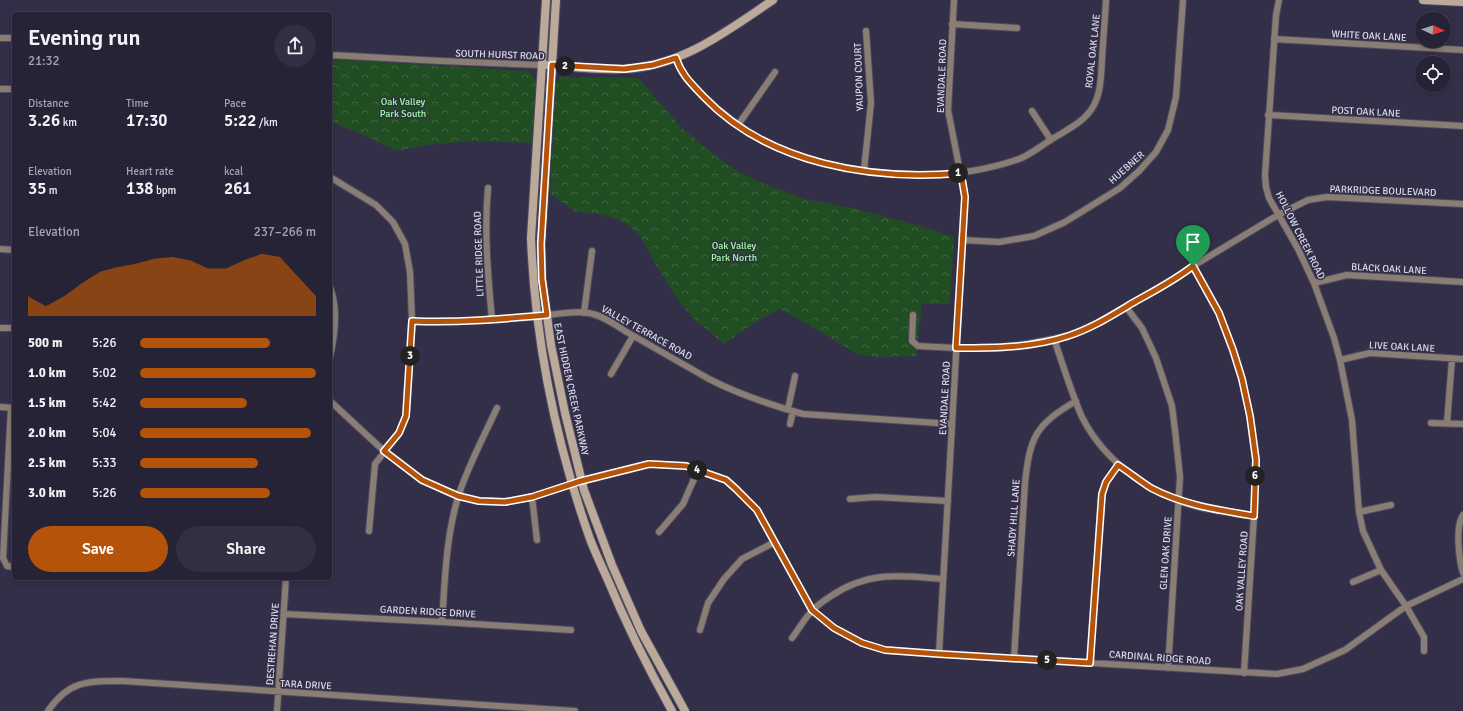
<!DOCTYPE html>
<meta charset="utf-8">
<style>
body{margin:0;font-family:Signika,sans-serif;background:#322f42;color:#f1f3f6;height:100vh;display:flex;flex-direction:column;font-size:15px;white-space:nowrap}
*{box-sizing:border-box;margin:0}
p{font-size:13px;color:#a4a4ad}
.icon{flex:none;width:22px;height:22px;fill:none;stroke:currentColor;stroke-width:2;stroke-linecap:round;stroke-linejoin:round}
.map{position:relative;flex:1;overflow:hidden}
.drawer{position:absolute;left:12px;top:12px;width:320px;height:568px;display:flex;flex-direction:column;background:#262336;border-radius:4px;box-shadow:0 2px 6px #0003,0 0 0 1px #424051}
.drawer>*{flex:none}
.needle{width:26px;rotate:93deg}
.tools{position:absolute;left:1415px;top:12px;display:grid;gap:8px}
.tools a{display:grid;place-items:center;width:36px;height:36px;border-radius:50%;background:#262336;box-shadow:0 2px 6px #0003,0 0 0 1px #424051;font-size:20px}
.pin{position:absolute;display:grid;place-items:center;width:34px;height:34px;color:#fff;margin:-41px -17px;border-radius:50% 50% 50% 0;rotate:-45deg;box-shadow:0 0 4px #0007}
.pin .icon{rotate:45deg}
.km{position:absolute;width:20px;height:20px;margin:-10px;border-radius:50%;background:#222;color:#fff;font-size:11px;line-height:20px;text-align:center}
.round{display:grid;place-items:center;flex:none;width:42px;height:42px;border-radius:21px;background:#322f42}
.head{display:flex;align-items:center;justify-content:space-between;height:68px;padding:0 16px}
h1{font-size:22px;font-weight:600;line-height:30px}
.metrics{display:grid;grid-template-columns:repeat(3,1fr);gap:6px;height:68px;padding:4px 16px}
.metrics div{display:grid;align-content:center}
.metrics b{font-size:17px;font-weight:600}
.metrics small{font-size:11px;font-weight:400}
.metrics p{font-size:11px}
.chart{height:112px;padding:8px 16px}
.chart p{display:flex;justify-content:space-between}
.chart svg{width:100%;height:72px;margin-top:4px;fill:#b45309;opacity:.7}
.cta{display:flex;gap:8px;margin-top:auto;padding:8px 16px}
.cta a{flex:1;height:46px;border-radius:24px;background:#b45309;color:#fff;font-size:16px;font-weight:600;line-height:46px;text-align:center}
.cta a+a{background:#322f42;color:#f1f3f6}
ul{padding:0 16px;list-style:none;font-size:13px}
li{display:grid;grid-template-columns:64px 48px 1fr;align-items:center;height:30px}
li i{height:10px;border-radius:5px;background:#b45309}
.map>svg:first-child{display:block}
</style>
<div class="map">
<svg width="1463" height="711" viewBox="0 0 1463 711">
<defs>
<pattern id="park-crowns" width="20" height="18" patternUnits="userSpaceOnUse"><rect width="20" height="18" fill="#214d23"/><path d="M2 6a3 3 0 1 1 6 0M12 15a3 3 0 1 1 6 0" fill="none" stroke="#416643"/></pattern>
</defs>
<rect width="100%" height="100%" fill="#332f48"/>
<path fill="url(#park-crowns)" d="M 330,59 L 528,71 L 536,80 L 532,143 L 475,141 L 427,145 L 397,151 L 359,133 L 330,122 Z
M 560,77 L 638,78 L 682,128 L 717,157 L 739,172 L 760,182 L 804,199 L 857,209 L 923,227 L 954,237 L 950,304 L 922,304 L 916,356 L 877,357 L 857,354 L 804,322 L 780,309 L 757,321 L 724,344 L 694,319 L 678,300 L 651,257 L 640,235 L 623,222 L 604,215 L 575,211 L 550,194 L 556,82 Z"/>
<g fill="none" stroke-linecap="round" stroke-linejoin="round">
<defs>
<path id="street" d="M 1279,0 L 1276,15 L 1265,175 L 1266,187 L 1269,198 L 1298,249 L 1314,283 L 1334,338 L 1340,360 L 1352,420 L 1359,512 L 1363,531 L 1381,570 L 1406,606 L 1424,637 L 1424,651
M 952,24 L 1017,28
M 0,38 L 14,38
M 1274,39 L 1463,50
M 330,55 L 441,61 L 542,65
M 676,58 C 684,81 705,100 725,115 C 738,125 752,136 767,143 C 841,177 942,186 1019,159 C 1030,155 1042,145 1052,139 C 1067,130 1086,121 1094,105 C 1101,92 1101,75 1102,60 C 1103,40 1105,20 1106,0
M 0,89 L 14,89
M 1032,111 L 1051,140
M 1268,115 L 1463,126
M 738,125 L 775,72
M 864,170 L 871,103 L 866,31
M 330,177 L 376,205 L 393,222 L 405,244 L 410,272 L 412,321 L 406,416 L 399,433 L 375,464 L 369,531
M 488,188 C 484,232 488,276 492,320
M 962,240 L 999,242 L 1034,236 L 1065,222 L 1120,188 L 1139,171 L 1156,152 L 1168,130 L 1176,97 L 1183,0
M 0,249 L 14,250
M 1193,266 L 1219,313 L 1233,350 L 1242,379 L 1250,416 L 1256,460 L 1254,516 L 1244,673
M 1314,283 L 1347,275 L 1463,282
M 330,287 C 338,308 335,335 330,357
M 1126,307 L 1142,328 L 1156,358 L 1172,406 L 1175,430 L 1180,477 L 1168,668
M 584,313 L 592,251
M 913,315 L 912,341 L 918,346 L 956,348 L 997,348 L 1022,345 L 1068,336 L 1100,322 L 1178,277 L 1193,266 L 1278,215 L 1308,200 L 1327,197 L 1463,204
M 412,321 C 451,323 491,320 530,317 C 547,316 577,309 593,314 C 605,317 614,324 625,331 C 653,347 681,363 709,379 C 738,394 771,405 803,414 L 952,424
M 0,328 L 14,328
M 1054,339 C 1063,365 1071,392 1082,417 C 1105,463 1154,497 1203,508 C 1220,511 1237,513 1254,516
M 1340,360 L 1370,353 L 1463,359
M 611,374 L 633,336
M 330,401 L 384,451 L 422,480 L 458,496 L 479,501 L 505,502 L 532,497 L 581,481 L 649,464 L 686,466 L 726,480 L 737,489 L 757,510 L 812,610 L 834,628 L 862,643 L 885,650 L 939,654 L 1277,674 L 1303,669 L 1345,650 L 1406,606 L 1463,579
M 0,407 L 14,408
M 11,408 L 3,558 L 7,566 L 14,567
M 788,409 L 795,376
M 1431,423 L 1463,424
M 1447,423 L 1452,359
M 790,424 L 793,411
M 532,497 L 537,540
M 850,499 L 876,497 L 948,501
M 1359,512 L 1391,505
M 1463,515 C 1455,526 1459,560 1463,573
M 659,532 L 683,504 L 698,470
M 1353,582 L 1381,570
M 284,614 L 442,622 L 571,630
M 442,622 C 445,579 446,535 459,494 C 469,464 484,436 497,408
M 700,630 L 708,603 L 724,579 L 742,559 L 775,542
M 792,638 C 799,629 804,619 812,611 C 817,605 825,600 831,596 C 868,571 901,575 943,579
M 939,654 L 965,197 L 948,110 L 954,0
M 1014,658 L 1025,483 C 1030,437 1035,425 1076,401
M 1090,663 L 1102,494 L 1106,482 L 1118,465
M 48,711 C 69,680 89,681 123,681 L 575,711
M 277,711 L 286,578"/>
<path id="secondary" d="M 546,0 L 531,238 C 535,340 556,443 590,539 C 595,552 601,565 607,578 C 626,624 648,668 672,711
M 556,0 L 541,244 L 542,279 L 551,345 L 565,413 L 584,490 L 612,565 L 641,631 L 685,711
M 1423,0 L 1463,2
M 547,65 C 572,67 598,70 623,69 C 681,67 727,31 773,0"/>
</defs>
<use href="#street" stroke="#4e4b62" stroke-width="8"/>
<use href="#secondary" stroke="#4e4b62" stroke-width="10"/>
<use href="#street" stroke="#8a7e74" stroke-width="6"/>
<use href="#secondary" stroke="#bba999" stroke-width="8"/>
</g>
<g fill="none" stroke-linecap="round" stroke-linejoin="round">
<defs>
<path id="route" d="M 676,58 C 682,76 692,84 704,97 C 768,164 872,181 961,173 L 965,197 L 956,348 C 994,348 1032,348 1068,336 C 1093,328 1114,314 1136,301 C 1156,290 1175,280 1193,266 L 1219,313 L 1233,350 L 1242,379 L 1250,416 L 1256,460 L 1254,516 C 1219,510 1183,505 1151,488 C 1140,481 1129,472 1118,465 L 1106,482 L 1102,494 L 1090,663 L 939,654 L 885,650 L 862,643 L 834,628 L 812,610 L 757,510 L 736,489 L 726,480 L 686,466 L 649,464 L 581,481 L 532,497 L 505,502 L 479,501 L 458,496 L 422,480 L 384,451 L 399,433 L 406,416 L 412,321 C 457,323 502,319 547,315 L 542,279 L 541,244 L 552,65 L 624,69 L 653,65 Z"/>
</defs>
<use href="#route" stroke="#fff" stroke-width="8"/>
<use href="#route" stroke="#b45309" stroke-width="5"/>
</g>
<g text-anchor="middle" stroke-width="3" stroke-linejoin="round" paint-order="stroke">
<g font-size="10" fill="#dddbec" stroke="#332f48">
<text transform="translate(1369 35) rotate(3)" y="4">WHITE OAK LANE</text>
<text transform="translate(1092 51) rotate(-84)" y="4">ROYAL OAK LANE</text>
<text transform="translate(500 54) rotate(2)" y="4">SOUTH HURST ROAD</text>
<text transform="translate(941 76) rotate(-88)" y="4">EVANDALE ROAD</text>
<text transform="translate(858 77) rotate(-92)" y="4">YAUPON COURT</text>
<text transform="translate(1366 111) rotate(3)" y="4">POST OAK LANE</text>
<text transform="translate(1126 167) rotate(-42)" y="4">HUEBNER</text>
<text transform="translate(1383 190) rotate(2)" y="4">PARKRIDGE BOULEVARD</text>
<text transform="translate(1301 235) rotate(63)" y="4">HOLLOW CREEK ROAD</text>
<text transform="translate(478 254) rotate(-92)" y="4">LITTLE RIDGE ROAD</text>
<text transform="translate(1389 268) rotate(3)" y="4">BLACK OAK LANE</text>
<text transform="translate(647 332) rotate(29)" y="4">VALLEY TERRACE ROAD</text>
<text transform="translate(1402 346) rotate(3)" y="4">LIVE OAK LANE</text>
<text transform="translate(572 389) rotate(78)" y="4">EAST HIDDEN CREEK PARKWAY</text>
<text transform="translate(944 398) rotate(-87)" y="4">EVANDALE ROAD</text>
<text transform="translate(1013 518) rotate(-86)" y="4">SHADY HILL LANE</text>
<text transform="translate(1165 553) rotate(-86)" y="4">GLEN OAK DRIVE</text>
<text transform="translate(1241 571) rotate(-86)" y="4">OAK VALLEY ROAD</text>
<text transform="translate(428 611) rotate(3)" y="4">GARDEN RIDGE DRIVE</text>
<text transform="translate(272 644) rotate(-86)" y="4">DESTREHAN DRIVE</text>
<text transform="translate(1160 657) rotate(4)" y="4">CARDINAL RIDGE ROAD</text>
<text transform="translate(306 684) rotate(3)" y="4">TARA DRIVE</text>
</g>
<g font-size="10" fill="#9effa0" stroke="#332f48">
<text x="403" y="105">Oak Valley<tspan x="403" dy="12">Park South</tspan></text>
<text x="734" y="249">Oak Valley<tspan x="734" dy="12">Park North</tspan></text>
</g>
</g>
</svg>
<div class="tools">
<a><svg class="needle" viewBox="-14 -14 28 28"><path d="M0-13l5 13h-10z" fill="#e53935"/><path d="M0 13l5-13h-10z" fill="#a4a4ad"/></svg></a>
<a><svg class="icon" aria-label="locate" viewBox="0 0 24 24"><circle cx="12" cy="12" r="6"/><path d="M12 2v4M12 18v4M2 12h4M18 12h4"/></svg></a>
</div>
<div class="pin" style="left:1193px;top:266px;background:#1e9e55"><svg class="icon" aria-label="arrive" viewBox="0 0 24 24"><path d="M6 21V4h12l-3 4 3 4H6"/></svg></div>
<b class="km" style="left:958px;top:173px">1</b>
<b class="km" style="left:565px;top:66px">2</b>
<b class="km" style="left:410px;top:356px">3</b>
<b class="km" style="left:697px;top:470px">4</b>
<b class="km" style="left:1047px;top:660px">5</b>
<b class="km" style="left:1255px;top:476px">6</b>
<section class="drawer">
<div class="head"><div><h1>Evening run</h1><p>21:32</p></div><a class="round"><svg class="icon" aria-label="share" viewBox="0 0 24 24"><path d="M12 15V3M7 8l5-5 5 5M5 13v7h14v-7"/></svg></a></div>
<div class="metrics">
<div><p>Distance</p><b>3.26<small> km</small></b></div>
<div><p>Time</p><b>17:30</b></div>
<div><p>Pace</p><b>5:22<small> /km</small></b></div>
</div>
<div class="metrics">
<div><p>Elevation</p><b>35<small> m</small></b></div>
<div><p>Heart rate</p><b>138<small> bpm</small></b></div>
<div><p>kcal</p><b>261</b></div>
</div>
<div class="chart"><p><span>Elevation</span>237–266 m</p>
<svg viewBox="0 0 160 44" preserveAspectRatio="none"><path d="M0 44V32L10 38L20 32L30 24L40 17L50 14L60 12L70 9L80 8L90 10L100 15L110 15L120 10L130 6L140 8L150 20L160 32V44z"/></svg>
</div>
<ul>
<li><b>500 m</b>5:26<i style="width:74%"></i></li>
<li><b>1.0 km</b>5:02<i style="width:100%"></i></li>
<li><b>1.5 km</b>5:42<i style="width:61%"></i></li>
<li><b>2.0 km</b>5:04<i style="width:97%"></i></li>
<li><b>2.5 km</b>5:33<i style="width:67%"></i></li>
<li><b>3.0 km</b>5:26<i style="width:74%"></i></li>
</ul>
<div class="cta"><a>Save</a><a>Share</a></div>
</section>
</div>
